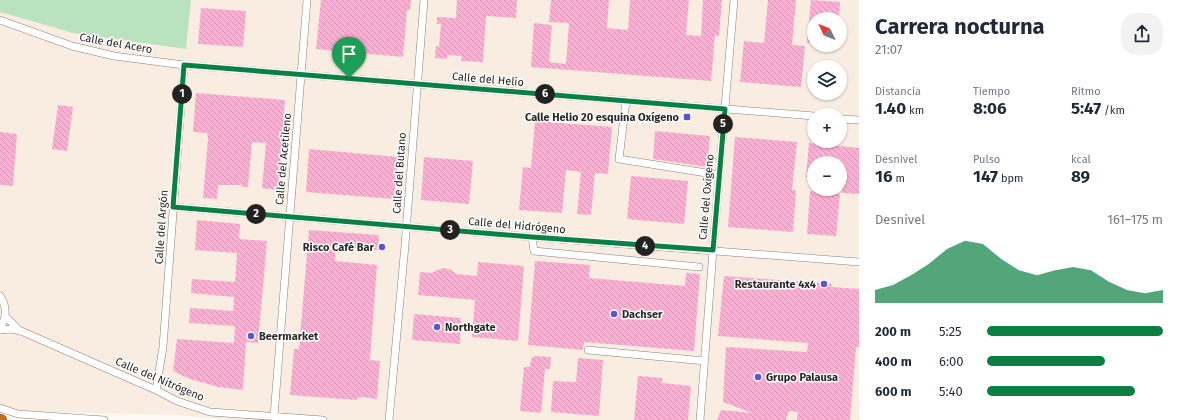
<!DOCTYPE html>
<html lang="es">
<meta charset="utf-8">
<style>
body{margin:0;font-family:"Fira Sans",sans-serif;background:#f2f2f3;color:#1f2937;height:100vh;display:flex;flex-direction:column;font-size:15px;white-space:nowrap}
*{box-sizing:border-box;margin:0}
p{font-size:13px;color:#747a83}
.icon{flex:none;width:22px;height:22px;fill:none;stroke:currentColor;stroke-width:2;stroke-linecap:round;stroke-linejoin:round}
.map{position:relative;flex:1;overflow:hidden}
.details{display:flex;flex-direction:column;background:#fff;width:320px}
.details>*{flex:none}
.needle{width:26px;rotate:313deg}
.tools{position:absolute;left:807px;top:12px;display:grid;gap:8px}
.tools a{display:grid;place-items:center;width:40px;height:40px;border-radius:50%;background:#fff;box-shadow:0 1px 3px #0004;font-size:20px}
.pin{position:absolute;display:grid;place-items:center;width:34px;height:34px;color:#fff;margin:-41px -17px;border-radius:50% 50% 50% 0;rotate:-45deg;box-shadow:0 0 4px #0007}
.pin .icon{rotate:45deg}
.km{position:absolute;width:20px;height:20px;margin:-10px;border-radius:50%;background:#222;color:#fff;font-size:11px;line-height:20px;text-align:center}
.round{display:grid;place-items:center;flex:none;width:42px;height:42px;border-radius:16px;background:#f2f2f3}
.summary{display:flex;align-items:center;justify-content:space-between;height:68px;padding:0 16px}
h1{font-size:22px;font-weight:700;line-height:30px}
.stats{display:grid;grid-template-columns:repeat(3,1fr);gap:6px;height:68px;padding:4px 16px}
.stats div{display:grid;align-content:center}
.stats b{font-size:17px;font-weight:700}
.stats small{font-size:11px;font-weight:400}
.stats p{font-size:11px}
.chart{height:112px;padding:8px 16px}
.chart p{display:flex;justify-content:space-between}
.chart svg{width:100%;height:72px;margin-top:4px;fill:#0b8043;opacity:.7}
ul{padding:0 16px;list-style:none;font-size:13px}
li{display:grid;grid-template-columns:64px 48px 1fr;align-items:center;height:30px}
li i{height:10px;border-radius:5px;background:#0b8043}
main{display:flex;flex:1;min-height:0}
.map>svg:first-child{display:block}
</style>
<main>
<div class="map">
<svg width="859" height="420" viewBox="0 0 859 420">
<defs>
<pattern id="building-back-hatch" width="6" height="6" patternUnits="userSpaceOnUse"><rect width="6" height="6" fill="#f9b0d3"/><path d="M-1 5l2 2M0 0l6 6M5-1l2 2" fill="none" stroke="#d697b5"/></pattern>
</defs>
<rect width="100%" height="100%" fill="#fdf8f1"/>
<path fill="#f9ede1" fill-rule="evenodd" d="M 191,0 L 859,0 L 859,420 L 233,420 L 177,415 L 0,411 L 0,12 L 73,33 L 186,48 ZM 814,19 L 840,19 L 840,45 L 814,45 ZM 814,67 L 840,67 L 840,93 L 814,93 ZM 814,115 L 840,115 L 840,141 L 814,141 ZM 814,163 L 840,163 L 840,189 L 814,189 Z"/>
<path fill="#b9e3be" d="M 0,0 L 191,0 L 186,49 L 73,33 L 0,12 Z"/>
<path fill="url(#building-back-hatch)" d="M 321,0 L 411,0 L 410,10 L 407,10 L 403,57 L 316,49 Z
M 457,0 L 517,0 L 516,18 L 486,16 L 483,62 L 461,61 L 462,56 L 447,55 L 447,59 L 435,58 L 436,46 L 439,47 L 441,24 L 437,24 L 437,17 L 456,18 Z
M 551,0 L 609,0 L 607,28 L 628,30 L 630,0 L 689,0 L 686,35 L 701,36 L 703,0 L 722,0 L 719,36 L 715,35 L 711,81 L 531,67 L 534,23 L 552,25 L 549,62 L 566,64 L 569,23 L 549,22 Z
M 768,0 L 796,0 L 792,45 L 805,46 L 801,87 L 740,82 L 744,41 L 764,43 Z
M 811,0 L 840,2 L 839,19 L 814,19 L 814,43 L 807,43 Z
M 201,8 L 246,11 L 243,47 L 198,44 Z
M 196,93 L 285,100 L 278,190 L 262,188 L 266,143 L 252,142 L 248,187 L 241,187 L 242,185 L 218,185 L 217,199 L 203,198 L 208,138 L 207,133 L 193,132 Z
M 58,105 L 73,107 L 67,151 L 52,149 Z
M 535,121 L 612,127 L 608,174 L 595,173 L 591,215 L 577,214 L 581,172 L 566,170 L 562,213 L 519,210 L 523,167 L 531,168 Z
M 655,131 L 710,136 L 707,167 L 653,159 Z
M 0,132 L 17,134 L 13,186 L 0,185 Z
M 735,137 L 797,142 L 792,190 L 796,190 L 793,232 L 728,227 Z
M 809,143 L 859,148 L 859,194 L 842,193 L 843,182 L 840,182 L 840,163 L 814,163 L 814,180 L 808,180 L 809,177 L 806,177 Z
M 309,149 L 398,157 L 394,199 L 306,192 Z
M 424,157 L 473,161 L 469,204 L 421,200 Z
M 631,176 L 688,181 L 684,224 L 627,219 Z
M 810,191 L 840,194 L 836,236 L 807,234 Z
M 197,220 L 240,224 L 239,239 L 267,241 L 258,343 L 246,342 L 243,390 L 218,387 L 190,379 L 173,371 L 177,339 L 234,343 L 235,326 L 189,323 L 190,308 L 233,311 L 234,297 L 191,293 L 192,279 L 235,282 L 237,253 L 195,250 Z
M 309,230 L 379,235 L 378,250 L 336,247 L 335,261 L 377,265 L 370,360 L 380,361 L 377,399 L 362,397 L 357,398 L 357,400 L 290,395 L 294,349 L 299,349 Z
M 535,261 L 590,265 L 589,278 L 685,286 L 686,273 L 700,274 L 694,351 L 584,342 L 583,350 L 528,345 Z
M 478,262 L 524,266 L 518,341 L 472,337 L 475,300 L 418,295 L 420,272 L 432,273 L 437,270 L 444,268 L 451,270 L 456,274 L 477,276 Z
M 724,276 L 832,284 L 831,287 L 859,289 L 859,347 L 856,347 L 850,420 L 797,420 L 798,412 L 789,411 L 786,420 L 717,420 L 721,410 L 752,413 L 723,402 L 726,347 L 807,352 L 808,343 L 718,336 Z
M 414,314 L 461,318 L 460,344 L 412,340 Z
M 534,356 L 551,357 L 550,369 L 545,369 L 541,413 L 520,411 L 524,367 L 530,367 L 531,359 Z
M 578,358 L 603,360 L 599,416 L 551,412 L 553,381 L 576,382 Z
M 638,376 L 662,378 L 662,383 L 691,386 L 688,420 L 634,420 Z"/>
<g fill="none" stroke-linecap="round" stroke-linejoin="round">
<defs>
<path id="minor" d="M 0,20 L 72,46 L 114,56 L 184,65 L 814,116
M 626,101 L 619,159 L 719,175
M 840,119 L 859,120
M 173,207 L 532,237 L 859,262
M 532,237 L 534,251 L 699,267
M 0,296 C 7,306 7,318 0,328
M 5,316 L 20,331
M 0,330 L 11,329 L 21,331 L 156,390 L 177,401 L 210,412 L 323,420
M 588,350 L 705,361
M 156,390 L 163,347 L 184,65
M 0,408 L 18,414 L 104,420
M 274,416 L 307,0
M 389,420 L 405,245 L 424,0
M 700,420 L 713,250 L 734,0"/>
<path id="highway" d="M 0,420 L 1,420"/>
</defs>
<use href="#minor" stroke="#87817c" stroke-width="8"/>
<use href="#highway" stroke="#8f5420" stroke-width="12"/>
<use href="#minor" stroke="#fff" stroke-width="7"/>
<use href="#highway" stroke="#c56c1d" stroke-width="11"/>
</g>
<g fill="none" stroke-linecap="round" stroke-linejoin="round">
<defs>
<path id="route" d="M 184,65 L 725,109 L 713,250 L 532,237 L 173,207 Z"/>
</defs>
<use href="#route" stroke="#fff" stroke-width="8"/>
<use href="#route" stroke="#0b8043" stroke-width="5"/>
</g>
<g fill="#5857cf" stroke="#fff" stroke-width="1.5">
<rect x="683" y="113" width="8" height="8" rx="2"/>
<circle cx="382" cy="247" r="4"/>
<circle cx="824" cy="284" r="4"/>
<circle cx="614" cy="314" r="4"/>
<circle cx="437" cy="327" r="4"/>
<circle cx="251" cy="336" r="4"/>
<circle cx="758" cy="377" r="4"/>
</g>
<g text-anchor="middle" stroke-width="3" stroke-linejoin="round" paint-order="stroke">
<g font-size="11" fill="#2a2825" stroke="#fff">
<text transform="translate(116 43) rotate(10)" y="4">Calle del Acero</text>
<text transform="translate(488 79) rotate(5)" y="4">Calle del Helio</text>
<text transform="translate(283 159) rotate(-85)" y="4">Calle del Acetileno</text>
<text transform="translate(399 173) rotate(-86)" y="4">Calle del Butano</text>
<text transform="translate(706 197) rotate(-85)" y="4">Calle del Oxígeno</text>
<text transform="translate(517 225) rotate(5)" y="4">Calle del Hidrógeno</text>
<text transform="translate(161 227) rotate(-86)" y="4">Calle del Argón</text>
<text transform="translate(160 379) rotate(23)" y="4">Calle del Nitrógeno</text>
</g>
<g font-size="11" font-weight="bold" fill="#2a2825" stroke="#fff" text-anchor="start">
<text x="679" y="121" text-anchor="end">Calle Helio 20 esquina Oxígeno</text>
<text x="374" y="251" text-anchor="end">Risco Café Bar</text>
<text x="816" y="288" text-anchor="end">Restaurante 4x4</text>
<text x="622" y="318">Dachser</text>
<text x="445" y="331">Northgate</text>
<text x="259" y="340">Beermarket</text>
<text x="766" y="381">Grupo Palausa</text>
</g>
</g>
</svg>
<div class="tools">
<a><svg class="needle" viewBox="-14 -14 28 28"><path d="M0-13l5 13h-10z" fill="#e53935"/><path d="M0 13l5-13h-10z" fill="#747a83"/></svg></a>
<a><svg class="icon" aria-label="layers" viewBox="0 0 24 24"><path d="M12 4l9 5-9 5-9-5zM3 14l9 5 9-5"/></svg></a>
<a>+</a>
<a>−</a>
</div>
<div class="pin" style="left:349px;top:78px;background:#1e9e55"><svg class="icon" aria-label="arrive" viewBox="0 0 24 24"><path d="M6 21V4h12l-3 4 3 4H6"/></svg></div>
<b class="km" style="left:182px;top:94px">1</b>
<b class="km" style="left:256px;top:214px">2</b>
<b class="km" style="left:450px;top:230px">3</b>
<b class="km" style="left:645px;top:246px">4</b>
<b class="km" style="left:723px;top:124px">5</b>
<b class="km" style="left:545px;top:94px">6</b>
</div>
<section class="details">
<div class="summary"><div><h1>Carrera nocturna</h1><p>21:07</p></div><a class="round"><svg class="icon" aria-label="share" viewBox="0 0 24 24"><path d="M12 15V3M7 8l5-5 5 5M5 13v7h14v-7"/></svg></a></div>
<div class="stats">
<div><p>Distancia</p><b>1.40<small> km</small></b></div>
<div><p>Tiempo</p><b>8:06</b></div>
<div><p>Ritmo</p><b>5:47<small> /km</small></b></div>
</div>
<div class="stats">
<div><p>Desnivel</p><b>16<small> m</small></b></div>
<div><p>Pulso</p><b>147<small> bpm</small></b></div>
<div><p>kcal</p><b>89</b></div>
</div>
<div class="chart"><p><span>Desnivel</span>161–175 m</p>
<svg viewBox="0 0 160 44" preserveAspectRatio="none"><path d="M0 44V36L10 33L20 27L30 20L40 11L50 6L60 8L70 17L80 24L90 27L100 24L110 22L120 24L130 31L140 36L150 38L160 36V44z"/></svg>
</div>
<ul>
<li><b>200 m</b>5:25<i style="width:100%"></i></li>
<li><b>400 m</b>6:00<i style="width:67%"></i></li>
<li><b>600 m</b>5:40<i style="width:84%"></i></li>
</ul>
</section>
</main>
